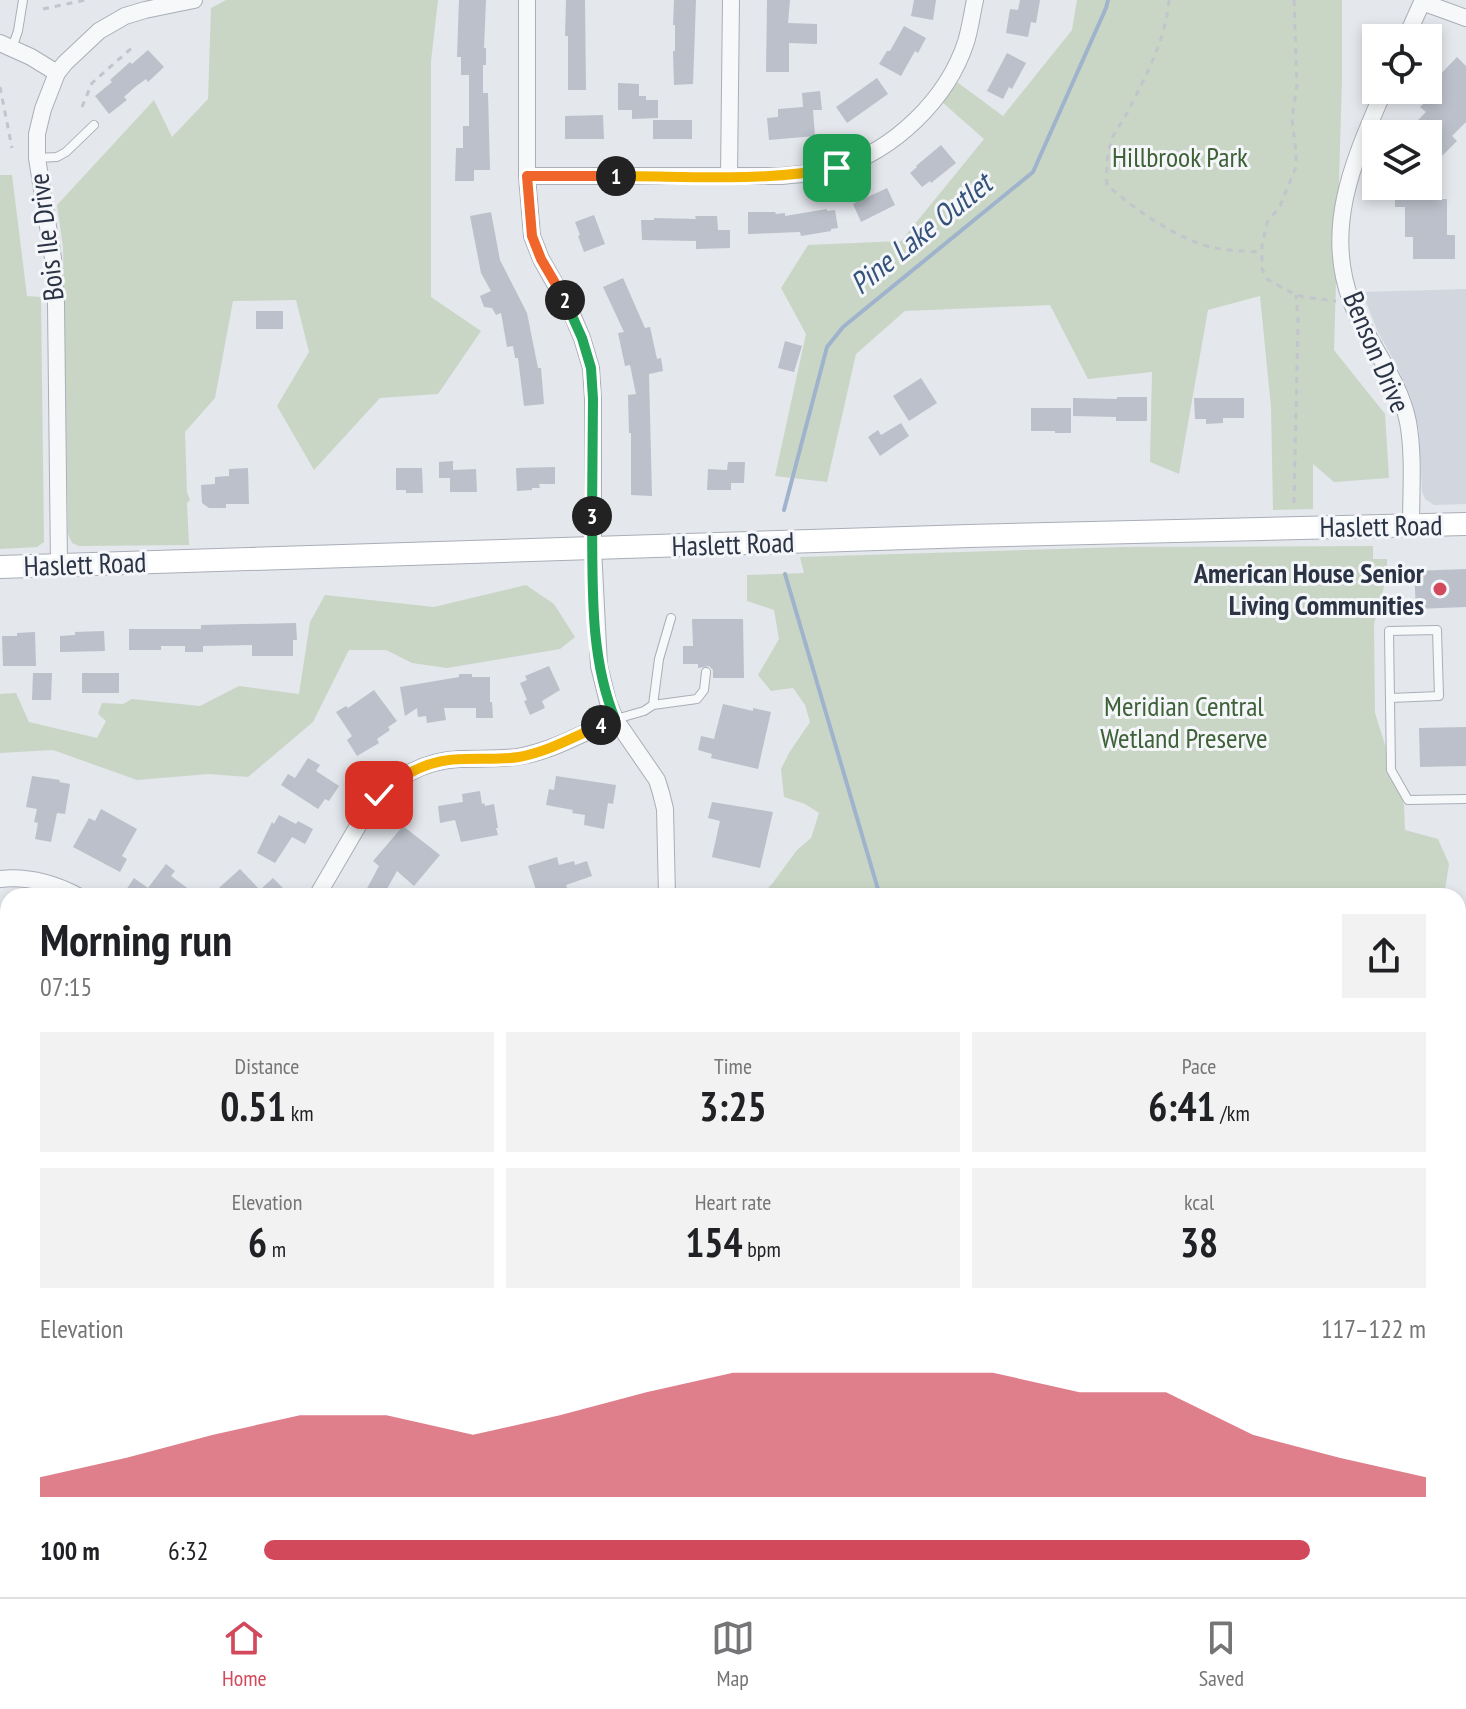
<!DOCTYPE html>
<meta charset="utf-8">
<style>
body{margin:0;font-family:"PT Sans Narrow",sans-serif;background:#f2f2f2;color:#202124;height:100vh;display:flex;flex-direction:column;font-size:30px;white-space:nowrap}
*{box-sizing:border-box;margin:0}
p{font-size:26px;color:#757577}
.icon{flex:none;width:44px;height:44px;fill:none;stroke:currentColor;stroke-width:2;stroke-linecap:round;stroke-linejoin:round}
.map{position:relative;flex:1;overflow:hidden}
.details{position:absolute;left:0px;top:888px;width:1466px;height:710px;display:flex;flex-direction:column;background:#fff;border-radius:24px 24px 0 0;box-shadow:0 4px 12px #0003}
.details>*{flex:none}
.fabs{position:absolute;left:1362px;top:24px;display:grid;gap:16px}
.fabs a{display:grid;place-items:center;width:80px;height:80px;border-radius:0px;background:#fff;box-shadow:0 4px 12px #0003;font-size:40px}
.pin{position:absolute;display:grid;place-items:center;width:68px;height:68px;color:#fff;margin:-34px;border-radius:16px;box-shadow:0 4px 12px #0006}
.km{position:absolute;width:40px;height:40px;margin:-20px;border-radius:50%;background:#222;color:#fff;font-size:22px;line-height:40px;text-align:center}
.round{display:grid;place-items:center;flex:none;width:84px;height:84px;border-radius:0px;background:#f2f2f2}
.summary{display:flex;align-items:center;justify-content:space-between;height:136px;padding:0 40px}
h1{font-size:44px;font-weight:700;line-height:60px}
.metrics{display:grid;grid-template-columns:repeat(3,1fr);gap:12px;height:136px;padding:8px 40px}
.metrics div{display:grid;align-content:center;border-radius:0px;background:#f2f2f2;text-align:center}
.metrics b{font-size:40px;font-weight:700}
.metrics small{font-size:22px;font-weight:400}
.metrics p{font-size:22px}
.chart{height:224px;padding:16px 40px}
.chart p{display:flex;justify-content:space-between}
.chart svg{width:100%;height:144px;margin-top:8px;fill:#d1495b;opacity:.7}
ul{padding:0 40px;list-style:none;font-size:26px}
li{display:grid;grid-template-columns:128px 96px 1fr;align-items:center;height:60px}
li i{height:20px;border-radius:10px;background:#d1495b}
.tabs{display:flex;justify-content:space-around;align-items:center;height:112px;border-top:2px solid #e0e0e0;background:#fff;font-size:22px;color:#757577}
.tabs a{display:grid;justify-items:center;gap:4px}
.tabs .on{color:#d1495b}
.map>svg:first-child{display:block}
</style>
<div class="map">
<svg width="1466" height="1597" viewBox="0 0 1466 1597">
<rect width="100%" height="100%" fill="#e4e7ec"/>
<path fill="#d2d6de" d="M 1466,289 L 1466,504 L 1434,505 L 1425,499 L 1422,491 L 1419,430 L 1411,398 L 1397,366 L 1378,332 L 1362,292 Z"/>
<path fill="#c9d6c5" d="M 226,0 L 438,0 L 431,61 L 431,297 L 481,331 L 438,394 L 380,398 L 314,470 L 277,406 L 309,352 L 296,300 L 233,301 L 215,398 L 185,432 L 187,492 L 190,500 L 187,503 L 189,545 L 79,546 L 72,543 L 68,534 L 63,247 L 57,205 L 154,100 L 172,137 L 208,99 L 211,8 Z
M 1077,0 L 1342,0 L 1342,79 L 1334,350 L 1385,414 L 1389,478 L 1334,482 L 1313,464 L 1313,509 L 1273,510 L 1271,407 L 1260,296 L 1208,310 L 1179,474 L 1150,462 L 1152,372 L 1088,379 L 1050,305 L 905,311 L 856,354 L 827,482 L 775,476 L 806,334 L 781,288 L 808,245 L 901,241 L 984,139 L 943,103 L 957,82 L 1003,116 L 1072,30 Z
M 0,175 L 12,175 L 27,296 L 41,297 L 44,542 L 37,547 L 0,549 Z
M 1373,546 L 1373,559 L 1387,559 L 1387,575 L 1374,624 L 1375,713 L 1404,805 L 1405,830 L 1438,839 L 1449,864 L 1444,896 L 760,896 L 772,884 L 797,850 L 811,838 L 819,813 L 805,804 L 784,797 L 781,769 L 789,753 L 810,722 L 805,705 L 793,688 L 771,691 L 758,675 L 779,639 L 774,610 L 747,601 L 747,575 L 804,573 L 800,557 L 1123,547 Z
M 526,585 L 554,604 L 575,637 L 560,649 L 447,668 L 412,663 L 386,650 L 349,650 L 313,722 L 248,777 L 209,774 L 137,780 L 53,750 L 0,753 L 0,694 L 16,693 L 29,722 L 97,738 L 106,721 L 98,714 L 102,703 L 123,704 L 132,699 L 200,706 L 239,686 L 299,694 L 310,622 L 325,595 L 434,607 Z
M 1458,934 L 1466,935 L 1466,1473 L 1458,1479 Z
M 8,983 L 8,1176 L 0,1176 L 0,986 Z
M 208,1590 L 320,1590 L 310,1597 L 202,1597 Z
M 630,1590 L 1366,1590 L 1356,1597 L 628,1597 Z"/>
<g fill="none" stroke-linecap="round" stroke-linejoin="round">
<path stroke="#9fb4cc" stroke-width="4" d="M 784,510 L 827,347 L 843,327 L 1033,172 L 1106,8 L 1108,0
M 785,574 L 880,896
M 950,1597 L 955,1590"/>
</g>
<path fill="#bbc0ca" d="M 459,0 L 486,0 L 484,48 L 486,48 L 486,65 L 483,65 L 483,93 L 488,93 L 490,170 L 474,170 L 474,181 L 455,181 L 456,148 L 463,148 L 463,126 L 469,126 L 469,75 L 461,75 L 461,57 L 457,57 Z
M 566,0 L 585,0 L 586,90 L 568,90 L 568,36 L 565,36 Z
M 674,0 L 696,0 L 693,84 L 674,85 L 673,51 L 675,51 L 675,25 L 673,25 Z
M 767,0 L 790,0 L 788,23 L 817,24 L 817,44 L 789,43 L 789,72 L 766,72 Z
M 914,0 L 936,0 L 933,20 L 911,16 Z
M 1020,0 L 1040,0 L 1036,23 L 1031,22 L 1028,37 L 1006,33 L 1010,9 L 1018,10 Z
M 904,26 L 926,38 L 918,53 L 915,51 L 901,76 L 879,64 L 887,51 L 890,51 Z
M 148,50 L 164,67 L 148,82 L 146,79 L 135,87 L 124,97 L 127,100 L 109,114 L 95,96 L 112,82 L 110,80 L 130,62 L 132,64 Z
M 1007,53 L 1026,63 L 1012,89 L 1009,87 L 1003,99 L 987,91 Z
M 1457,57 L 1466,66 L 1466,122 L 1452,136 L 1457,141 L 1440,158 L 1428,146 L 1428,134 L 1416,134 L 1410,128 L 1426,112 L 1420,107 L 1441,86 L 1435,80 Z
M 877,78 L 888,94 L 847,123 L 836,107 Z
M 618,83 L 639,84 L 639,96 L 646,96 L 646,100 L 658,100 L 658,118 L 632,119 L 632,110 L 618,110 Z
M 820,91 L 822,110 L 813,110 L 815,136 L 769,140 L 767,118 L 778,117 L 778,109 L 803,107 L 802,93 Z
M 603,115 L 604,139 L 565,139 L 565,116 Z
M 653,120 L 692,120 L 692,139 L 653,139 Z
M 941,145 L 956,163 L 931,183 L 930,181 L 922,187 L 910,173 L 917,167 L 916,166 Z
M 1395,186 L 1438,186 L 1438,199 L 1447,199 L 1447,235 L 1455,235 L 1455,259 L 1413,259 L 1413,237 L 1405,237 L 1405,207 L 1395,207 Z
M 887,188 L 895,205 L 861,222 L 853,204 Z
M 827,209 L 827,211 L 835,210 L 838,228 L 831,229 L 831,231 L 801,236 L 800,232 L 748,234 L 748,212 L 775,212 L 776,214 L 785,213 L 785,216 Z
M 491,212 L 500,260 L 527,313 L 538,368 L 541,368 L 544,404 L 524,406 L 518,358 L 515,358 L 513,346 L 507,347 L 501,313 L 496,315 L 492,308 L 484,307 L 480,296 L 491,291 L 481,273 L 470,216 Z
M 594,215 L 605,244 L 584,252 L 578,236 L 580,235 L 575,222 Z
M 695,216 L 717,216 L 718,230 L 730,230 L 730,248 L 696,249 L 696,241 L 642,240 L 641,220 L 654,220 L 654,218 L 696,219 Z
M 623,278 L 645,328 L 650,327 L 657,359 L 661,358 L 663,371 L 649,374 L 652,496 L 631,495 L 631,433 L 629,433 L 628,395 L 636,394 L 630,365 L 625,366 L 618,333 L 624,332 L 603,287 Z
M 256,311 L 283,311 L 283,329 L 256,329 Z
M 785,341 L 802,346 L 794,372 L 778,368 Z
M 921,378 L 937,403 L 909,421 L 893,396 Z
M 1117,397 L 1147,397 L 1147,421 L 1116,421 L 1116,417 L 1073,416 L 1073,398 L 1117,399 Z
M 1194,398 L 1244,398 L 1244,418 L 1223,418 L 1223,423 L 1206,424 L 1206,419 L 1195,419 Z
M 1031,408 L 1071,408 L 1071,433 L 1055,433 L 1055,431 L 1031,431 Z
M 901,423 L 909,436 L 880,456 L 868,437 L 878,430 L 881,435 Z
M 453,461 L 453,470 L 476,469 L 477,492 L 450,492 L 450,478 L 439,478 L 439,462 Z
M 728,462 L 745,462 L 744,483 L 731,483 L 731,490 L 707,490 L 708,469 L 727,470 Z
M 555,467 L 555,484 L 539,484 L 540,488 L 532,488 L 532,490 L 517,491 L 516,468 Z
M 248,468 L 249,504 L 226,504 L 226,508 L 209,508 L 202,503 L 201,485 L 215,484 L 215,477 L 229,476 L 229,469 Z
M 396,468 L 422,468 L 423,493 L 406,493 L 406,490 L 396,490 Z
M 1466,569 L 1466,607 L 1416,609 L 1414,571 Z
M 692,619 L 743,619 L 744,678 L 713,678 L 713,670 L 709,666 L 698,668 L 698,664 L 683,664 L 683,646 L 693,646 Z
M 296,623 L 297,640 L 293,640 L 293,656 L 252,656 L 252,645 L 203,646 L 203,652 L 185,652 L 185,646 L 161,646 L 161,650 L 129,650 L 129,629 L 201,629 L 201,625 Z
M 104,631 L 105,651 L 60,652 L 60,636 L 75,635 L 75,632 Z
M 35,632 L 36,666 L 3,666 L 2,636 L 17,636 L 17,633 Z
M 549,666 L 560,690 L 542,701 L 545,708 L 530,715 L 524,701 L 527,700 L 520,683 L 527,680 L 525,676 Z
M 33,673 L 52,673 L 51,700 L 32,700 Z
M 82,673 L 119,673 L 119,693 L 82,693 Z
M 459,674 L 472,674 L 472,677 L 490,677 L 490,702 L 492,702 L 493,718 L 476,718 L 476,708 L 444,708 L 446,720 L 427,723 L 426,716 L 418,717 L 417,708 L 405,716 L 400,687 L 459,677 Z
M 374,690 L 397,721 L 388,727 L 390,730 L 377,739 L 379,743 L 357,756 L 347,740 L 352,736 L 336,712 L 346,706 L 348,708 Z
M 723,704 L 753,711 L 753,708 L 771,712 L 758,769 L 711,758 L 712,754 L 698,750 L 701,736 L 714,739 Z
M 1466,727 L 1466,766 L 1420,767 L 1419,728 Z
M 308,758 L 320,765 L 316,771 L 339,786 L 329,801 L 325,799 L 318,809 L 281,785 L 288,774 L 295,778 Z
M 32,776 L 60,780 L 59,782 L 70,784 L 65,814 L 57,813 L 51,842 L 35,839 L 38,823 L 34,822 L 37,809 L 26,807 Z
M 556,776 L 616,785 L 613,804 L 608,803 L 604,829 L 584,825 L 585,815 L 572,813 L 573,810 L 546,805 L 549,789 L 554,790 Z
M 480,791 L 482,804 L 484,803 L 485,806 L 494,804 L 498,828 L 496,828 L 498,835 L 461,842 L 455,820 L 440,823 L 438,806 L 463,802 L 462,794 Z
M 712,802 L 773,812 L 760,868 L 712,857 L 720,821 L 708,818 Z
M 101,809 L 137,829 L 122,856 L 127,859 L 120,872 L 73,847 L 89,818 L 95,821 Z
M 279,815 L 296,824 L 298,821 L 313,829 L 305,844 L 292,837 L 275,863 L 257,853 L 272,822 L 274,824 Z
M 403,826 L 440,855 L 414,886 L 397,871 L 383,896 L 363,896 L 379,866 L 373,861 Z
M 557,857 L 559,865 L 574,861 L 575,865 L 587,861 L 592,876 L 566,885 L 570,896 L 538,896 L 528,866 Z
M 166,864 L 175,871 L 171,876 L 198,896 L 133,896 L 126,890 L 134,878 L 148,888 Z
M 240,869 L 260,890 L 273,878 L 284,889 L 277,896 L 210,896 Z"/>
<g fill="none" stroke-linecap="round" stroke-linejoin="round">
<defs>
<path id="service" d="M 12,48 L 18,31 L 23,0
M 37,158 L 57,157 L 66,152 L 94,125
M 1390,698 L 1439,696 L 1437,630 L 1389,631 L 1391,770 L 1408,800 L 1466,799
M 653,705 L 697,699 L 704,690 L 706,672
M 616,719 L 644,711 L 653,705 L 659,659 L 671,618"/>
<path id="minor" d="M 527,0 L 527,176 L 532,236 L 541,259 L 571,312 L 582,338 L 591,368 L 593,399 L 593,548 L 599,666 L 608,702 L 615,719 L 657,780 L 661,793 L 665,809 L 667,896
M 1422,2 L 1466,18
M 1406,38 L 1423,0
M 0,43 L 31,57 L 57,73
M 1384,90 C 1355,158 1323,226 1351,301 C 1367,343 1399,377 1408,422 C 1414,454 1411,493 1411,526
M 527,176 L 782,176 C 800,174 820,173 837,168 C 894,150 947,100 966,42 C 970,29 972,14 975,0
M 729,176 L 731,0
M 59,565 L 56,303 L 53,258 L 37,158 L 37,134 L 43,109 L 57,73 L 65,63 L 99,31 L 125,16 L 145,10 L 194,0
M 0,879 C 28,876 53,883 78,896
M 317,896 L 369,807 C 392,779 422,761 459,759 C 480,758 501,760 522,756 C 554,750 585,732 615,719
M 0,1195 L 8,1195
M 0,1471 L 8,1468
M 506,1597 L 509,1590"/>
<path id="secondary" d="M 0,567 L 969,536 L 1466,524"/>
</defs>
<use href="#service" stroke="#a9aeb7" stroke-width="10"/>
<use href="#minor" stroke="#a9aeb7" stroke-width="18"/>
<use href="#secondary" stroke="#a9aeb7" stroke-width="24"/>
<path stroke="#c2c5cb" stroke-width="3" stroke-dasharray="6 6" stroke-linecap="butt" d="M 1169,0 C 1166,40 1144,80 1126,115 C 1121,124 1113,133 1111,142 C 1107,156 1106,171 1107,185 C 1133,208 1177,239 1211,247 C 1227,251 1245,251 1262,252
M 1294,0 L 1297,85 L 1292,118 L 1296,153 L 1296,167 L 1280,206 L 1267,223 L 1262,245 L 1262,269 L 1267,279 L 1286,290 L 1303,297 L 1336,301
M 43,9 L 85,0
M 0,87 L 12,148
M 82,107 L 92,83 L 135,45
M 1294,503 L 1298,321 L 1296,295
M 1458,954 L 1466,954
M 1458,1500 L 1466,1494
M 1316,1590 L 1320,1597
M 1329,1597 L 1338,1590"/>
<use href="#service" stroke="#f7f8fa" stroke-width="8"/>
<use href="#minor" stroke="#f7f8fa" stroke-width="16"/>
<use href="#secondary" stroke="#fff" stroke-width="22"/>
<defs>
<path id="rail" d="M 1458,1560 L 1466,1554
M 1407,1597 L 1417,1590"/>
</defs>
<use href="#rail" stroke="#7d8696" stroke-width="7"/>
<use href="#rail" stroke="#f4f6f9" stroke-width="4" stroke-dasharray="12" stroke-linecap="butt"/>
</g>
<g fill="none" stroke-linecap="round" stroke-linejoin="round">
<defs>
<path id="split-1" d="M 616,176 C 689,176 765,182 837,168"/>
<path id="split-2" d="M 565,300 L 541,259 L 532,236 L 527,176 L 616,176"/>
<path id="split-3" d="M 565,300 L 582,338 L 591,368 L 593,399 L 592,516"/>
<path id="split-4" d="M 592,516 C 593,584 589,656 615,719 L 601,725"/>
<path id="split-5" d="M 379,795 C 403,773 430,759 463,759 C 481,758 500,760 519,757 C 547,752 574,737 601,725"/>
</defs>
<use href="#split-1" stroke="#fff" stroke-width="16"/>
<use href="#split-2" stroke="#fff" stroke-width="16"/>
<use href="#split-3" stroke="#fff" stroke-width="16"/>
<use href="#split-4" stroke="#fff" stroke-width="16"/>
<use href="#split-5" stroke="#fff" stroke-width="16"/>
<use href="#split-1" stroke="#f5b400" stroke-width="10"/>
<use href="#split-2" stroke="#f0652b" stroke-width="10"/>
<use href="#split-3" stroke="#22a559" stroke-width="10"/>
<use href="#split-4" stroke="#22a559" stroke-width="10"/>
<use href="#split-5" stroke="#f5b400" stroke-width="10"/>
</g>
<circle fill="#d1495b" stroke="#f4f6f9" stroke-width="3" cx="1440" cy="589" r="8"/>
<g text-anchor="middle" stroke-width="6" stroke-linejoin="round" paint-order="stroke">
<g font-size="28" fill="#3f6138" stroke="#f4f6f9">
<text x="1180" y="167">Hillbrook Park</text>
<text x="1184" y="716">Meridian Central<tspan x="1184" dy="32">Wetland Preserve</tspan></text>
</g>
<g font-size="28" fill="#2b3445" stroke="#f4f6f9">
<text transform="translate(46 237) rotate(-97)" y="10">Bois Ile Drive</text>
<text transform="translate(1377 352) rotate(67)" y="10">Benson Drive</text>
<text transform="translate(1381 526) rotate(-1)" y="10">Haslett Road</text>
<text transform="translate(733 544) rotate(-2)" y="10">Haslett Road</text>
<text transform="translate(85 564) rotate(-2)" y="10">Haslett Road</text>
</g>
<g font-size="28" font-weight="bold" fill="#2b3445" stroke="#f4f6f9" text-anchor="end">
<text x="1424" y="583">American House Senior<tspan x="1424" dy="32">Living Communities</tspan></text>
</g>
<g font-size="30" font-style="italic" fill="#34527a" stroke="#f4f6f9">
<text transform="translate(921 234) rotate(-39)" y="10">Pine Lake Outlet</text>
</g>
</g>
</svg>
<div class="fabs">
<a><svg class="icon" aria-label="locate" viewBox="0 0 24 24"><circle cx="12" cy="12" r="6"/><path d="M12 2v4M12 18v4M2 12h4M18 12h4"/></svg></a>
<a><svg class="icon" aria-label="layers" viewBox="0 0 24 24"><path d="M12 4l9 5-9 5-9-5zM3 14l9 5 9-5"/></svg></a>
</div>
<div class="pin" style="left:837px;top:168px;background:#1e9e55"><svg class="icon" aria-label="arrive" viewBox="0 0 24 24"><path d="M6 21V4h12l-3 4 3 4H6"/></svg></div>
<div class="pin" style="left:379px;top:795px;background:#d93025"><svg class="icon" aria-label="check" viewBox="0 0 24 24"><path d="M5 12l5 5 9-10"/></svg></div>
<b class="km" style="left:616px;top:176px">1</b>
<b class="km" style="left:565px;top:300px">2</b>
<b class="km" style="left:592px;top:516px">3</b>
<b class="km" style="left:601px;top:725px">4</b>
<section class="details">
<div class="summary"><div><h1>Morning run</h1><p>07:15</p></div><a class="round"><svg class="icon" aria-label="share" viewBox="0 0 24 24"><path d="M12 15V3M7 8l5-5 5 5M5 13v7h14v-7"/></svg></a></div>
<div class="metrics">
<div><p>Distance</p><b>0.51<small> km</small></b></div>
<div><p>Time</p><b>3:25</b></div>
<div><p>Pace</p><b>6:41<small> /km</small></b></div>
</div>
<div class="metrics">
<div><p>Elevation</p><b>6<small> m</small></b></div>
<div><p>Heart rate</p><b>154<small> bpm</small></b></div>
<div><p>kcal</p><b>38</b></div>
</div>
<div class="chart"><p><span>Elevation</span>117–122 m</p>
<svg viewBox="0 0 160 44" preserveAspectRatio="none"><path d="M0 44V38L10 32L20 25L30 19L40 19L50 25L60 19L70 12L80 6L90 6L100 6L110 6L120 12L130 12L140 25L150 32L160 38V44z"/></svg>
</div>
<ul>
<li><b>100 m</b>6:32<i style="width:90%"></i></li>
</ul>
</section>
</div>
<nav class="tabs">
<a class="on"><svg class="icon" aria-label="home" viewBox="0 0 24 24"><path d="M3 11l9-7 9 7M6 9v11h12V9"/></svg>Home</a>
<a><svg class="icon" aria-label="map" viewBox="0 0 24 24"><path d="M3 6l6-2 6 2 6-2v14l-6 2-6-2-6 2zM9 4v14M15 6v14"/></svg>Map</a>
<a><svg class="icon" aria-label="saved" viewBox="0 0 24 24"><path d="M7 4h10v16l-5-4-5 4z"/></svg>Saved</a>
</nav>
